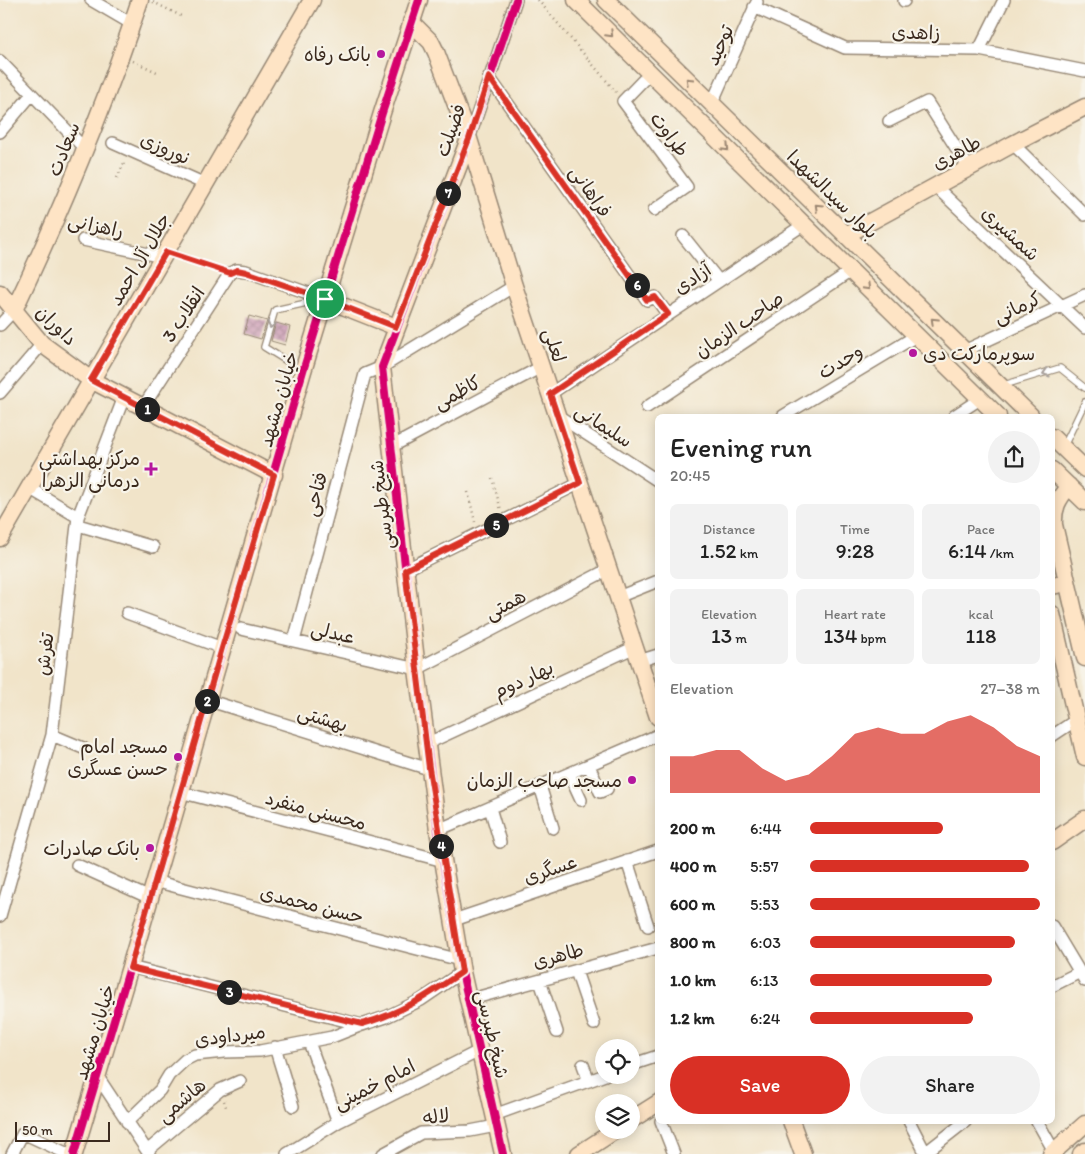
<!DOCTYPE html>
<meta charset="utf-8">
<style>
body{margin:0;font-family:Itim,"Playpen Sans Arabic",sans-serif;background:#f2f2f2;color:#222;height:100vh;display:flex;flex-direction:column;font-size:19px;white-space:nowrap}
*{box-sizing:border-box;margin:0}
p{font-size:16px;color:#767676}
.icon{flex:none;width:28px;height:28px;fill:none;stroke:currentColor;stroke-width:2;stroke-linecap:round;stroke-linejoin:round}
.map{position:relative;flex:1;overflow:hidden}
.side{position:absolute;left:655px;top:414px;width:400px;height:710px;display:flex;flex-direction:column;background:#fff;border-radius:8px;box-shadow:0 2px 12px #0003}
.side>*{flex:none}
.fabs{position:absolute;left:595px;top:1039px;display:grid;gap:10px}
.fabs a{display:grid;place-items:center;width:45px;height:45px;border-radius:50%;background:#fff;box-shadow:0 2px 12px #0003;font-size:25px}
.scale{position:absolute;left:15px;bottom:12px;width:95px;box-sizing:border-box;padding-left:5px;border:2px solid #3b2a1e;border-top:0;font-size:14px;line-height:18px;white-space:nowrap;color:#3b2a1e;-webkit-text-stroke:4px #f7f3e8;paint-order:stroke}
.pin{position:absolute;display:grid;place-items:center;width:42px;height:42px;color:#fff;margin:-21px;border:2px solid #fff;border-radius:50%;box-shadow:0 1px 5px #0007}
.km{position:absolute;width:25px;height:25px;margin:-12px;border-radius:50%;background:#222;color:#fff;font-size:14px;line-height:25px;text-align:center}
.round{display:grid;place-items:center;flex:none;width:52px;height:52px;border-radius:26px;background:#f2f2f2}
.overview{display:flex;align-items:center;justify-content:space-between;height:85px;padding:0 15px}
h1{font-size:28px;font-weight:600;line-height:38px}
.figures{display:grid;grid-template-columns:repeat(3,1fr);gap:8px;height:85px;padding:5px 15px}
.figures div{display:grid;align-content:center;border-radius:8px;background:#f2f2f2;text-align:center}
.figures b{font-size:21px;font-weight:600}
.figures small{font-size:14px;font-weight:400}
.figures p{font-size:14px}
.chart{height:140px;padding:10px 15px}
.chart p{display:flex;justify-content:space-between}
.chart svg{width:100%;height:90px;margin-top:5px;fill:#d93025;opacity:.7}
.button{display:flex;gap:10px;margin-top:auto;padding:10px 15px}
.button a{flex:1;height:58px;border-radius:30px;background:#d93025;color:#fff;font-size:20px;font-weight:600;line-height:58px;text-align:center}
.button a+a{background:#f2f2f2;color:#222}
ul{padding:0 15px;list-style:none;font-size:16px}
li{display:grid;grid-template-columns:80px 60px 1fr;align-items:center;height:38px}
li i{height:12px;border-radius:6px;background:#d93025}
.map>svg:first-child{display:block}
</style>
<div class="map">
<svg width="1085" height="1154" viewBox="0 0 1085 1154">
<defs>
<pattern id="building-cross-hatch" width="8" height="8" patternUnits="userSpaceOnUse" patternTransform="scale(1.25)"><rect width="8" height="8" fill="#c997b3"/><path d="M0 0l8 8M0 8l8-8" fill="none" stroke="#a47b91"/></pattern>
</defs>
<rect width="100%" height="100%" fill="#f7f3e8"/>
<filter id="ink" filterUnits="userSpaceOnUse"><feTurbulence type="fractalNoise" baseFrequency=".02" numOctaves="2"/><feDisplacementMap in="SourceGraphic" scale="10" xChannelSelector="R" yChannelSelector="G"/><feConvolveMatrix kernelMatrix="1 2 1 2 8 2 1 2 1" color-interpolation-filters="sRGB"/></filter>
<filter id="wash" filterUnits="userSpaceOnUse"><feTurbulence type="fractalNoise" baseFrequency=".0096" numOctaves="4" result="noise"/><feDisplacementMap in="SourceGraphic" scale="20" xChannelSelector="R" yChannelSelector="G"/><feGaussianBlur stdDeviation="1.12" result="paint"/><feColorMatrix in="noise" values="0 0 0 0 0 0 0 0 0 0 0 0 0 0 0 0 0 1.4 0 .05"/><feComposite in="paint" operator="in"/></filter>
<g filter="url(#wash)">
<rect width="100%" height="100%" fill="#f1e4c9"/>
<g id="blocks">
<path fill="url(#building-cross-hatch)" d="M 249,316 L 267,321 L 261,339 L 244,334 Z
M 276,323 L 290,327 L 285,345 L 271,341 Z"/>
</g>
</g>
<g filter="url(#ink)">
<use href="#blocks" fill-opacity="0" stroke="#968774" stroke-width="1"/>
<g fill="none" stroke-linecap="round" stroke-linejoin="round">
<defs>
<path id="lane" d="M 301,370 L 264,347 L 275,310 L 320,300
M 1004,385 L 1060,368 L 1085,388
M 1064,446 L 1085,402"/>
<path id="street" d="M 91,0 L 132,24
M 904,1 L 904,0
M 754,7 L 845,48 L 979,50 L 1085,71
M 979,50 L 1004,0
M 0,61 L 84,148
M 650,73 L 623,101 L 687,187 L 654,210
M 489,77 L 647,300 L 655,297 L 668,315
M 712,103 L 757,2
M 889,121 L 927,102 L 969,168
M 0,132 L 32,94
M 469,139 L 516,0
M 113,143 L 205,184
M 1013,144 L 1085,215
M 935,186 L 1085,328
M 683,236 L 719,281
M 83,240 L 163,257
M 0,325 L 14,310
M 964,351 L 1085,295
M 0,393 L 42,344
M 550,394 L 803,225
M 143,407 L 230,273 L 237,270 L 246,271 L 325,299
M 647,407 L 851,271
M 557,415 L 658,481
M 783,416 L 916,336
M 954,416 L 980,399
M 391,447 L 541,367
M 29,488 L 78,517
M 78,525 L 153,547
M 405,570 L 580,483
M 618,597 L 658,581
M 127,613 L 222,648
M 241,629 L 417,669 L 609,569
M 294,641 L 365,374 L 382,367 L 514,286
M 639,661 L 658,655
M 207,700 L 429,769
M 52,735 L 83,748
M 1052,736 L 1076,720
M 426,744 L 635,647
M 589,765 L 600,792 L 607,789
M 569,774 L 581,800
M 540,786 L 553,828
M 180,792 L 444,861
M 490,808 L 500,842
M 438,830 L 658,735
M 627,861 L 648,926
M 77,865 L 150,898
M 154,881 L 460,960
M 0,916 L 52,735 L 78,517 L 124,397
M 454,920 L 658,851
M 1052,926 L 1085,981
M 130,967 L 362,1025
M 576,971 L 594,1024
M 540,981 L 557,1032
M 1052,986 L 1080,972
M 468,1000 L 658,948
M 309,1042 L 338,1122
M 275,1047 L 293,1106
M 583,1065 L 589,1081
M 631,1065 L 658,1056
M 98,1077 L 149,1154
M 494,1115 L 605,1075
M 661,1121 L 674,1154
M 909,1121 L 926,1154
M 1037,1121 L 1054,1151
M 127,1122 L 160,1090 L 169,1075 L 185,1060 L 195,1055 L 224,1052 L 260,1051 L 332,1037 L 362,1025 L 386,1017 L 421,1000 L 462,972
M 147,1151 L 220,1090 L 240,1081
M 925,1153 L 966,1121
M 12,1154 L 23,1133 L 68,1154
M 287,1154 L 338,1122 L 479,1051
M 383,1154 L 421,1133 L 470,1131 L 496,1126"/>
<path id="secondary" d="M 576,0 L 998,416
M 606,0 L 1031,416
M 411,22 L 431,42 L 436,52 L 469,139 L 514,286 L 658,717
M 469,139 L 382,367 L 417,669 L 438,830 L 462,972 L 503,1154
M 846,235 L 1013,144 L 1085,107
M 0,293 L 42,344 L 91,380 L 274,475
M 325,299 L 396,327
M 14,310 C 62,209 105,106 140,0
M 1052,437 L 1085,469
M 1052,470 L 1085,502
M 1069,486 C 1058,499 1053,508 1054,525 L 1085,658
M 0,538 L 312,0
M 1052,586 L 1067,583
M 1052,614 L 1085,757
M 1052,842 L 1085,819
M 631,1120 L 658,1103
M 791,1121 L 803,1154
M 74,1154 L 130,967 L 303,371 L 382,113 L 419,0
M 579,1154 L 616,1130
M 1051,1154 L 1085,1124
M 1081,1154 L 1085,1151"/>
</defs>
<use href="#lane" stroke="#968774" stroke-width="8"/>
<use href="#street" stroke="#968774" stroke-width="14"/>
<use href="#secondary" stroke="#968774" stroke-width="19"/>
<path stroke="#968774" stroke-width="2.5" stroke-dasharray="1 4" stroke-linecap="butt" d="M 538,0 L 616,92
M 153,2 L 183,17
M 133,61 L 157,72
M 117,178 L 125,161
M 179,256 L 219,269
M 492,478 L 501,510
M 468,492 L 475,522
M 224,1101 L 227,1110"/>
<use href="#lane" stroke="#fff" stroke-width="5.5"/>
<use href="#street" stroke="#fff" stroke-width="11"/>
<use href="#secondary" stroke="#fee4c5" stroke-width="16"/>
<defs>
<path id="cycleway" d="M 74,1154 L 130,967 L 303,371 L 382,113 L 419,0
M 503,1154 L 462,972 L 438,830 L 417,669 L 382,367 L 469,139 L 516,0"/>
</defs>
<use href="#cycleway" stroke="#f7f3e8" stroke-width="11"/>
<use href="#cycleway" stroke="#d6006c" stroke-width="8"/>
</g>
<defs><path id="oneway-chevron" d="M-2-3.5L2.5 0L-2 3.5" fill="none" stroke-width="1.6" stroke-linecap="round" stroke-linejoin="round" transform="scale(1.25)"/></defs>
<g stroke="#9c8772">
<use href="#oneway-chevron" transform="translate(610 34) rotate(45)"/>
<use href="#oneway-chevron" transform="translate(689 81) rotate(-136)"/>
<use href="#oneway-chevron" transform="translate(726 148) rotate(45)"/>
<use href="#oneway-chevron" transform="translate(818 207) rotate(-136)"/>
<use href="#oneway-chevron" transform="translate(867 287) rotate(45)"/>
<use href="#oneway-chevron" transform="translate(934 321) rotate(-136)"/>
</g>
<g stroke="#a79f9a">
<use href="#oneway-chevron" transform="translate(271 325) rotate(106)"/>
<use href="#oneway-chevron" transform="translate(1046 373) rotate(163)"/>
</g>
</g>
<g fill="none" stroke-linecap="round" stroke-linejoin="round" filter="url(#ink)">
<defs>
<path id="route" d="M 489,77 L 647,300 L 655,297 L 668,314 L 550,394 L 580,483 L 405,570 L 429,768 L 462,972 C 428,995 402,1013 362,1024 L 130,968 L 222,648 L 274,475 L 91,380 L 166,252 L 230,273 L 237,270 L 246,272 L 325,299 L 396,327 L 469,139 Z"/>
</defs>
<use href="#route" stroke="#fff" stroke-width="10"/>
<use href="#route" stroke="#d93025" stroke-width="6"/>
</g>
<g fill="#b5179e" stroke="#f7f3e8" stroke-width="2">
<circle cx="381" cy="54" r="5"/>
<circle cx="913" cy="353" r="5"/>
<path d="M148.5 461.5h5v5h5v5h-5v5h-5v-5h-5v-5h5z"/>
<circle cx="178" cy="757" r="5"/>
<circle cx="632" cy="780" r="5"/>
<circle cx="150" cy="848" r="5"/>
</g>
<g text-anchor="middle" stroke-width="4.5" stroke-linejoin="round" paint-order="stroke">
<g font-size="19" fill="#3b2a1e" stroke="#f7f3e8">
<text transform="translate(916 32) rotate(1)" y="7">زاهدی</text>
<text transform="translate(719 45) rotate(-66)" y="7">توحید</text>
<text transform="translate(450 130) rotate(-70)" y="7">فضیلت</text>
<text transform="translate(670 134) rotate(53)" y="7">طراوت</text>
<text transform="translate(166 148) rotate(24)" y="7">نوروزی</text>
<text transform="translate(63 149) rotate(-68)" y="7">سعادت</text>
<text transform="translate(956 152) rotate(-28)" y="7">طاهری</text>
<text transform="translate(591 191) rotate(55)" y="7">فراهانی</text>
<text transform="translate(833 194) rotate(44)" y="7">بلوار سیدالشهدا</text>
<text transform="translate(96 225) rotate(12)" y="7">راهزانی</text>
<text transform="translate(1011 233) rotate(43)" y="7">شمشیری</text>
<text transform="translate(139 259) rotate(-60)" y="7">جلال آل احمد</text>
<text transform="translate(692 278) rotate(-34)" y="7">آزادی</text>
<text transform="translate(1017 307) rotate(-25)" y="7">کرمانی</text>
<text transform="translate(183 314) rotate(-57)" y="7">انقلاب 3</text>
<text transform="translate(739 324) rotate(-34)" y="7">صاحب الزمان</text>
<text transform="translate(57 325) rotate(44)" y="7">داوران</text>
<text transform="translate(555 345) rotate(72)" y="7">لعلی</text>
<text transform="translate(840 361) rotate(-31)" y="7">وحدت</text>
<text transform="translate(457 392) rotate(-28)" y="7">کاظمی</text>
<text transform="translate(278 399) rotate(-74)" y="7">خیابان مشهد</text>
<text transform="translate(604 425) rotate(33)" y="7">سلیمانی</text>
<text transform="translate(315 494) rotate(-75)" y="7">فتاحی</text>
<text transform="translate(381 505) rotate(-97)" y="7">شیخ طبرسی</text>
<text transform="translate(505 604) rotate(-28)" y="7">همتی</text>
<text transform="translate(333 632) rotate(13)" y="7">عبدلی</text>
<text transform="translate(44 654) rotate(-83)" y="7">تفرش</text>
<text transform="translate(523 679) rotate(-25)" y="7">بهار دوم</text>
<text transform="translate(323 718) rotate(17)" y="7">بهشتی</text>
<text transform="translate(316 810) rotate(15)" y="7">محسنی منفرد</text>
<text transform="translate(550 869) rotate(-19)" y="7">عسگری</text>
<text transform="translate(312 904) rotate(14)" y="7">حسن محمدی</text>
<text transform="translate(558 955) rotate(-15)" y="7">طاهری</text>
<text transform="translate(94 1032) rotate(-73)" y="7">خیابان مشهد</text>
<text transform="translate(493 1034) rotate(77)" y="7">شیخ طبرسی</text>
<text transform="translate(230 1035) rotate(-7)" y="7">میرداودی</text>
<text transform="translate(374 1084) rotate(-27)" y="7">امام خمینی</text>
<text transform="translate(181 1100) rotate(-40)" y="7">هاشمی</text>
<text transform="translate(436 1116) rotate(-7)" y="7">لاله</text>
</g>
<g font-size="19" fill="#3b2a1e" stroke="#f7f3e8" text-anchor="end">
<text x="371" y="61">بانک رفاه</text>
<text x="923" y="360" text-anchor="start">سوپرمارکت دی</text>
<text x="140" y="465">مرکز بهداشتی<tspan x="140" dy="22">درمانی الزهرا</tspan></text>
<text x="168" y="753">مسجد امام<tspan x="168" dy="22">حسن عسگری</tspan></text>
<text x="622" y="787">مسجد صاحب الزمان</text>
<text x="140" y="855">بانک صادرات</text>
</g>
</g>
</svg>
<div class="fabs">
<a><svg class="icon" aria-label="locate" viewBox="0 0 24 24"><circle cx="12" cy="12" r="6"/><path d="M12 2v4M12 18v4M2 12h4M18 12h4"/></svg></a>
<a><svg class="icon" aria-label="layers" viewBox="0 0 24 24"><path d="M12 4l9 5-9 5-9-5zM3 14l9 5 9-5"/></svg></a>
</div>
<div class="scale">50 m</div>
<div class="pin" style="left:325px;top:299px;background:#1e9e55"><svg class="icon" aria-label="arrive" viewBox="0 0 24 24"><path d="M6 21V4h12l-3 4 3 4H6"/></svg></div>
<b class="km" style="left:147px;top:409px">1</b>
<b class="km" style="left:207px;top:701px">2</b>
<b class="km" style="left:229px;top:992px">3</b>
<b class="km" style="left:441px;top:846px">4</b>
<b class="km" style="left:496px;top:525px">5</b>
<b class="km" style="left:637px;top:285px">6</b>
<b class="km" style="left:448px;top:193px">7</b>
<section class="side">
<div class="overview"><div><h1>Evening run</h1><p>20:45</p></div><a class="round"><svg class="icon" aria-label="share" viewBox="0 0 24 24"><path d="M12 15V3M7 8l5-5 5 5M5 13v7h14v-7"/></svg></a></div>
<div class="figures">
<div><p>Distance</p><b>1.52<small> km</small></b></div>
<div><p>Time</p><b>9:28</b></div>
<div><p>Pace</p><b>6:14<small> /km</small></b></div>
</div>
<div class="figures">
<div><p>Elevation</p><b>13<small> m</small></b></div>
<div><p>Heart rate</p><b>134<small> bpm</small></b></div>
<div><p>kcal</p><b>118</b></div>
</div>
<div class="chart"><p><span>Elevation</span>27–38 m</p>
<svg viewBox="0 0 160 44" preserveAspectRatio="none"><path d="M0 44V26L10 26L20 23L30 23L40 32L50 38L60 35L70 26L80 15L90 12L100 15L110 15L120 9L130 6L140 12L150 21L160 26V44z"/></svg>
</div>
<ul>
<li><b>200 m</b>6:44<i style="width:58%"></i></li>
<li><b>400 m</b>5:57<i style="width:95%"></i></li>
<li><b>600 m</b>5:53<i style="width:100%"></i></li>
<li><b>800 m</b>6:03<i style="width:89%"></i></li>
<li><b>1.0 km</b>6:13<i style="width:79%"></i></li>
<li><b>1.2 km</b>6:24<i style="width:71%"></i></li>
</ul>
<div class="button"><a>Save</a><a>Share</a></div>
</section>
</div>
